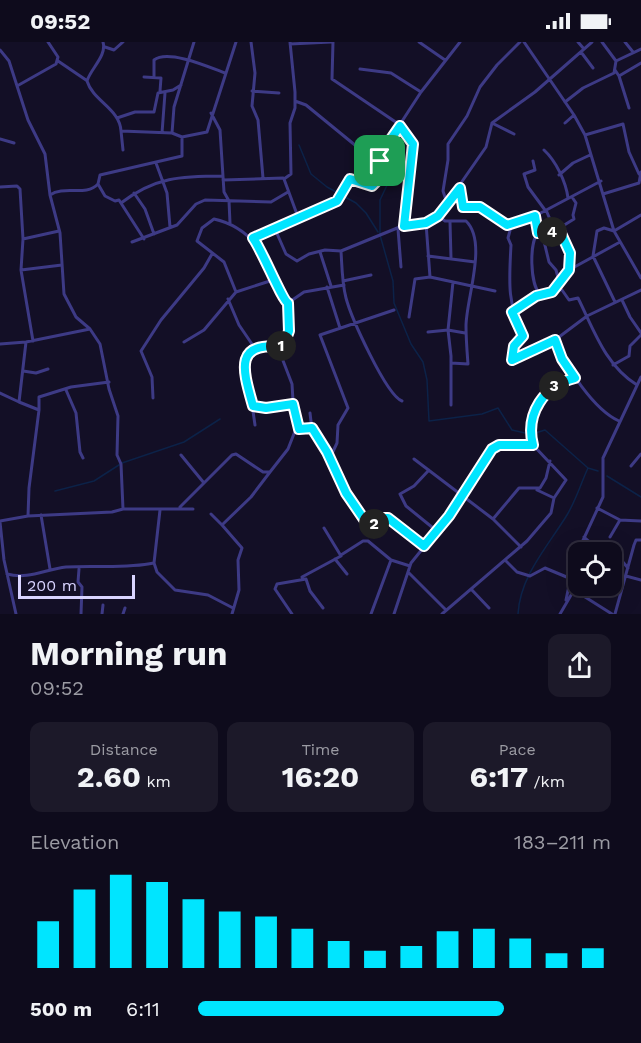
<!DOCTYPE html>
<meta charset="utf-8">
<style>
body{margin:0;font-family:"Work Sans",sans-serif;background:#1c1929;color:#f1f3f6;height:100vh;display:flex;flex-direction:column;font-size:22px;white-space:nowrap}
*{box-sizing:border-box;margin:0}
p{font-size:20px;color:#9b9ba3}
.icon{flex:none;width:33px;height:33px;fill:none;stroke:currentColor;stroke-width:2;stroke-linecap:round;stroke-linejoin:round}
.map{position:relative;height:572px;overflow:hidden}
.details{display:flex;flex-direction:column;background:#0e0b1c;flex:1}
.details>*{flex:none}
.fabs{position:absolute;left:568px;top:500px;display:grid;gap:12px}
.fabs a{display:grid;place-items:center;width:54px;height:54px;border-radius:12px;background:#0e0b1c;box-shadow:0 6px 24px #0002,0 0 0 2px #2e2b3b;font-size:30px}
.scale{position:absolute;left:18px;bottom:15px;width:117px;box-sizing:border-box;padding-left:6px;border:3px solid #d9d4ff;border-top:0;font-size:16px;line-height:21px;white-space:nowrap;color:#d9d4ff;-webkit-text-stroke:4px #130f26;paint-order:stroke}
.pin{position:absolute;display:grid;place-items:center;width:51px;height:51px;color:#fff;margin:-26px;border-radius:12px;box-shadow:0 3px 9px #0006}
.km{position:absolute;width:30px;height:30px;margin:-15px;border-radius:50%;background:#222;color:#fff;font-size:16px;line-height:30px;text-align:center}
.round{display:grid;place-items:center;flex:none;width:63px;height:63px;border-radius:12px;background:#1c1929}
.headline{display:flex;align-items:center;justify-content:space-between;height:102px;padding:0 30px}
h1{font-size:33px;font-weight:700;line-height:45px}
.figures{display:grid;grid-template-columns:repeat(3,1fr);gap:9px;height:102px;padding:6px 30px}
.figures div{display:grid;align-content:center;border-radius:12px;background:#1c1929;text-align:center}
.figures b{font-size:30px;font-weight:700}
.figures small{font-size:16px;font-weight:400}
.figures p{font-size:16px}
.chart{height:168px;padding:12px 30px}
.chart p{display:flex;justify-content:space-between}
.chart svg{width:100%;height:108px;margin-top:6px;stroke:#00e5ff;stroke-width:6}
ul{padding:0 30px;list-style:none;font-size:20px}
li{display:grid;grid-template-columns:96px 72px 1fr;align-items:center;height:45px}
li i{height:15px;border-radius:8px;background:#00e5ff}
.status{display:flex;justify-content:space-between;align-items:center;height:42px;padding:0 30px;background:#0e0b1c;direction:ltr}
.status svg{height:16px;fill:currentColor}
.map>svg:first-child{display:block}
</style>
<div class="status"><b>09:52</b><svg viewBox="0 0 49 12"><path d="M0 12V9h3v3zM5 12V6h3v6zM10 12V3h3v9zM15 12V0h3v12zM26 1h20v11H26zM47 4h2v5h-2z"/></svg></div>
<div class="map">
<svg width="641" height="572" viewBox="0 0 641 572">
<rect width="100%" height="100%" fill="#130f26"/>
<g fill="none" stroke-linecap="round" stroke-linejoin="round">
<path stroke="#0c2248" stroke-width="1.5" d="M 299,103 L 311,132 L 327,145 L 356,161 L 366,171 L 378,190
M 398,120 L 380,158 L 380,193 L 393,239 L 394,261 L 411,302 L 423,320 L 427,338 L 429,379 L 482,372 L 498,366 L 512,388 L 525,391
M 532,392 L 545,388 L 588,426 L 598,429
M 607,434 L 641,455
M 55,449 L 94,439 L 122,421 L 184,400 L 220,377
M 518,572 C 520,534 548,504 567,473 C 576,458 581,441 588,426"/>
<path stroke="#3d3a85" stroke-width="3" d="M 103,0 C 107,14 91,26 87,39 C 93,59 120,67 121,89
M 251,0 L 255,31 L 252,64 L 258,78 L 263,136
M 290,0 L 295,50 L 295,66 L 290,81 L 291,132 L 284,137 L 298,175
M 333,0 L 332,37 L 403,85 L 413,102 L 404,184
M 419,0 L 445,18
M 524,0 L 574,73 L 585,93 L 614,189 L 641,236
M 578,0 L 584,7
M 602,0 L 616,19
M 625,0 L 633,10
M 290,2 L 331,0
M 105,5 L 114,8 L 123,0
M 0,8 L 9,19 L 28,78 L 45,112 L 50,153 L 60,191 L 64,252 L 76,275 L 90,287 L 100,302 L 109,347 L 118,374 L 117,413 L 121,422 L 123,467
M 581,10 L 593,26
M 58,19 L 86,38
M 360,27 L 391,31 L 421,50
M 615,28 L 619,34 L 641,21
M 619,34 L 629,66
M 144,35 L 161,36 L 160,49
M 154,35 L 154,18 C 168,7 209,25 225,31
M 17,44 L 56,22 L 58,15 L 48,0
M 252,49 L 279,51
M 295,59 L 306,63 L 372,117 L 380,119
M 565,60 L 583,46 L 614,31 L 616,19 L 641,7
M 211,71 L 220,88 L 224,150 L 229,159 L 230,181
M 117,76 L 135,70 L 154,70 L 158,51 L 173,48 L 181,43
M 492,81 L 514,92
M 565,81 L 574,73
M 162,91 L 165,51
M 172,91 L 174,65 L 194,0
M 585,93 L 623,82 L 629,110 L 639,132
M 0,97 L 14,101
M 123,108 L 121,89 L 172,91 L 182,95 L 207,90 L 236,0
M 544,108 C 556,119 566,140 568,156
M 533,119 L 535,128 L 524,132 L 528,145 L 545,168
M 156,121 L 167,151 L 170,185
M 559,133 L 573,121 L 590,113
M 223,138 L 283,136
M 0,145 L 17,144 L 20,147 L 23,197 L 21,228 L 33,299
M 460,146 L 463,165 L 480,165 L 507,183 L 535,174 L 601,139
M 134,151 L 145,167 L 154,192
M 603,152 L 639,141 L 641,130
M 50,153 C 64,143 86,155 98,142
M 121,161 C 155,135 181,134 223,134
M 447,161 L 443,149 L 448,118 L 448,102 L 467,74 L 480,45 L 497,23 L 520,0
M 546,168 L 555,189
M 438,174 L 445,179 L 466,179 C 488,200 466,257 466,284 C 466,297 467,309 468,322 L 451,321
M 535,174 L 538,191 C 529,200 530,243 540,252
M 450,180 L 451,216
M 426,181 L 430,235
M 275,187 L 286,212 L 297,219 L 309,212 L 325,208 L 341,209 L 407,182 L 426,181 L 438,174 L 486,105 L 492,81 L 535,50 L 592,0
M 398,187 L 401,225
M 559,187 L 570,211 L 569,228
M 538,191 L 553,190 L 574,177 L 573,173 L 576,161 L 572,155
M 542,191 L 549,220 L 556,228 L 559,239
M 253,196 L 337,159 L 350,137 L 371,144 L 378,138 L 382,110 L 421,50 L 460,0
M 23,197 L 59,189
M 144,197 L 119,158 L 115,159 L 105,154 L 98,142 L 100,133 L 182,114 L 182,95
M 132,200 L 177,183 L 196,162 L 205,158 L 271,160 L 288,150
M 341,209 C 342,225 342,241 346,256 C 351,275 386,353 402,359
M 320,210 L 331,244
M 428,214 L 475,220
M 21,228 L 62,223
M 343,239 L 371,233
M 327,245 L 340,286
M 554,247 L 562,248 L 569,258 L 578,256 C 594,288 605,323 637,343
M 236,250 L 224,220 L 197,199 L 202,186 L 214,177 C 246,184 264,207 275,237 C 279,245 279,257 288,261 L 289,289 L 282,316 L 292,342 L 294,375 L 299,387 L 312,386
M 228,257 L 239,283 L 254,305
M 622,258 L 630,275 L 641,291
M 615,260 L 593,214 L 597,189 L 604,186 L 614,189 L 641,173
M 288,261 L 304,250 L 344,243
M 512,270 L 526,259 L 551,250 L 569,228 L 620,200
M 409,275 L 415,237 L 430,235 L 495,249
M 428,290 L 448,288 L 465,291
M 555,298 C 565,324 594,368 619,379
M 26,300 L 19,360 L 39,368 L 29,446 L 28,474
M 184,300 L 204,288 L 236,250 L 276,237
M 0,302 L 26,300 L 90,287
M 512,318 L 514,304 L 523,294 C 507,259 509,241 511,203 L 508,196 L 512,181
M 511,321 L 516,315 L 555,298 L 587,274 L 641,248
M 613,323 L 629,314 L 630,304 L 641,293
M 23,329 L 36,331 L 48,327
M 66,348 L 76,371 L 80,410 L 83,416
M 0,351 L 19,360
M 153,356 L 152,335 L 141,309 L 161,278 L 204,226 L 212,212
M 451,363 L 451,314 L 448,288 L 453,240
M 253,364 L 266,366 L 293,362
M 39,368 L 39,355 L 71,345 L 109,340
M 310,371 L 312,388 L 327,410 L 336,434 L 371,486 L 382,476 L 388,476 L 424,504
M 255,383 L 245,314 L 262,303 L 283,305
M 181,413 L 204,441
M 414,417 L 493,477 L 521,505
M 329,418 L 337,401 L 338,383 L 348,366 L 320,293 L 394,268
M 631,424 L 641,412
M 429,428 L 414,444 L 400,452 L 406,464 L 438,490
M 270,430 L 288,407 L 297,384
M 537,448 L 554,456
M 180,465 L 232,413 L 236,412 L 263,430 L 270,430 L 251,455 L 222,483 L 242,506 L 238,518 L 239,548 L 232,572
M 597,466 L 620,478 L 610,495
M 160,468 L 154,521 L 157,530 L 175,548 L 208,553 L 233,566
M 211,472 L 222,483
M 41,473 L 50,527
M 493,477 L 519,446 L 540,446 L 546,436 L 550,419
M 620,478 L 641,479
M 0,479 L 28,474 L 112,470 L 123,467 L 193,467
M 0,480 L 4,518 L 16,572
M 584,495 L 601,510
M 341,513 L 363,499 L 368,499 L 391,518 L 410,524
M 612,516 L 622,519 L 628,526
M 335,517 L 347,532
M 506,519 L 517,530 L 530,534 L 545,526 L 569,536
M 79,527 L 78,540 L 82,545 L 81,572
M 408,530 L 446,568
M 7,532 C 28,538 46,527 66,525 C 95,523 125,527 154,521
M 626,534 L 641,538
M 302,535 L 341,514 L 324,486
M 471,547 L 489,566
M 574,548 L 612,572
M 566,558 L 572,529
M 102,572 L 103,563
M 123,572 L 125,566
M 292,572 L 275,547 L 277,542 L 306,537 L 310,549 L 323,566
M 371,572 L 391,518
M 394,572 L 411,521 L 449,474 L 492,407 L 499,403 L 533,403
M 442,572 L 527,499 L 551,471 L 554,456 L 566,438 L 533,403 L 530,394 L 534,368 L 546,349 L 575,336
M 560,572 L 574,548 L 573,520 L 603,455 L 603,416 L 641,335
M 615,572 L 634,503 L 636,498 L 641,498"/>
</g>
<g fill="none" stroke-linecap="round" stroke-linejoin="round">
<defs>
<path id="route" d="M 400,84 L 413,102 L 404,184 L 426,181 L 438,174 L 460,146 L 463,165 L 480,165 L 507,183 L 535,174 L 538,191 L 559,187 L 570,211 L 569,228 L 552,250 L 536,254 L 512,270 L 523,294 L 514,304 L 512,318 L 555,298 L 562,317 L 575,336 C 544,343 525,372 533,403 L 499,403 L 492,407 L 449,474 L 424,504 L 388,476 L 382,476 L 370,486 L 346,451 L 327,410 L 312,386 L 299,387 L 293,362 L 266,366 L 253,364 C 243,328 233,299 283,305 L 289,289 L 288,261 C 282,258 262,208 253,196 L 337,159 L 350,137 L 372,144 L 378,138 L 382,110 Z"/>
</defs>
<use href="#route" stroke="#fff" stroke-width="12"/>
<use href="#route" stroke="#00e5ff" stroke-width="8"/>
</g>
</svg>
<div class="fabs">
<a><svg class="icon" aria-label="locate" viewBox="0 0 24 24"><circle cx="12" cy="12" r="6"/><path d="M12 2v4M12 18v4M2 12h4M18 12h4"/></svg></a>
</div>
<div class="scale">200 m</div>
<div class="pin" style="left:380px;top:119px;background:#1e9e55"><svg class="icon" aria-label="arrive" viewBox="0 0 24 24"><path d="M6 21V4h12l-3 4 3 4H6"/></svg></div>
<b class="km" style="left:281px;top:304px">1</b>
<b class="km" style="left:374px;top:482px">2</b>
<b class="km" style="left:554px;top:344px">3</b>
<b class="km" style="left:552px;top:190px">4</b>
</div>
<section class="details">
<div class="headline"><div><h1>Morning run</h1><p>09:52</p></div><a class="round"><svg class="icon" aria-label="share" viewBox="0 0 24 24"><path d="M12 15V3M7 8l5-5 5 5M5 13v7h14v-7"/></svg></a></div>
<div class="figures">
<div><p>Distance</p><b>2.60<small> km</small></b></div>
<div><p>Time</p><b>16:20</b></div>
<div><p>Pace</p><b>6:17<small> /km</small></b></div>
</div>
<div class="chart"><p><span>Elevation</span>183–211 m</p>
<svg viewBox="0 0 160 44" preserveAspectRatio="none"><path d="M5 44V25M15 44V12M25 44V6M35 44V9M45 44V16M55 44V21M65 44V23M75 44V28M85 44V33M95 44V37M105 44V35M115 44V29M125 44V28M135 44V32M145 44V38M155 44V36"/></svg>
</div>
<ul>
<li><b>500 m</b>6:11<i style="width:74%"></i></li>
</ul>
</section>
